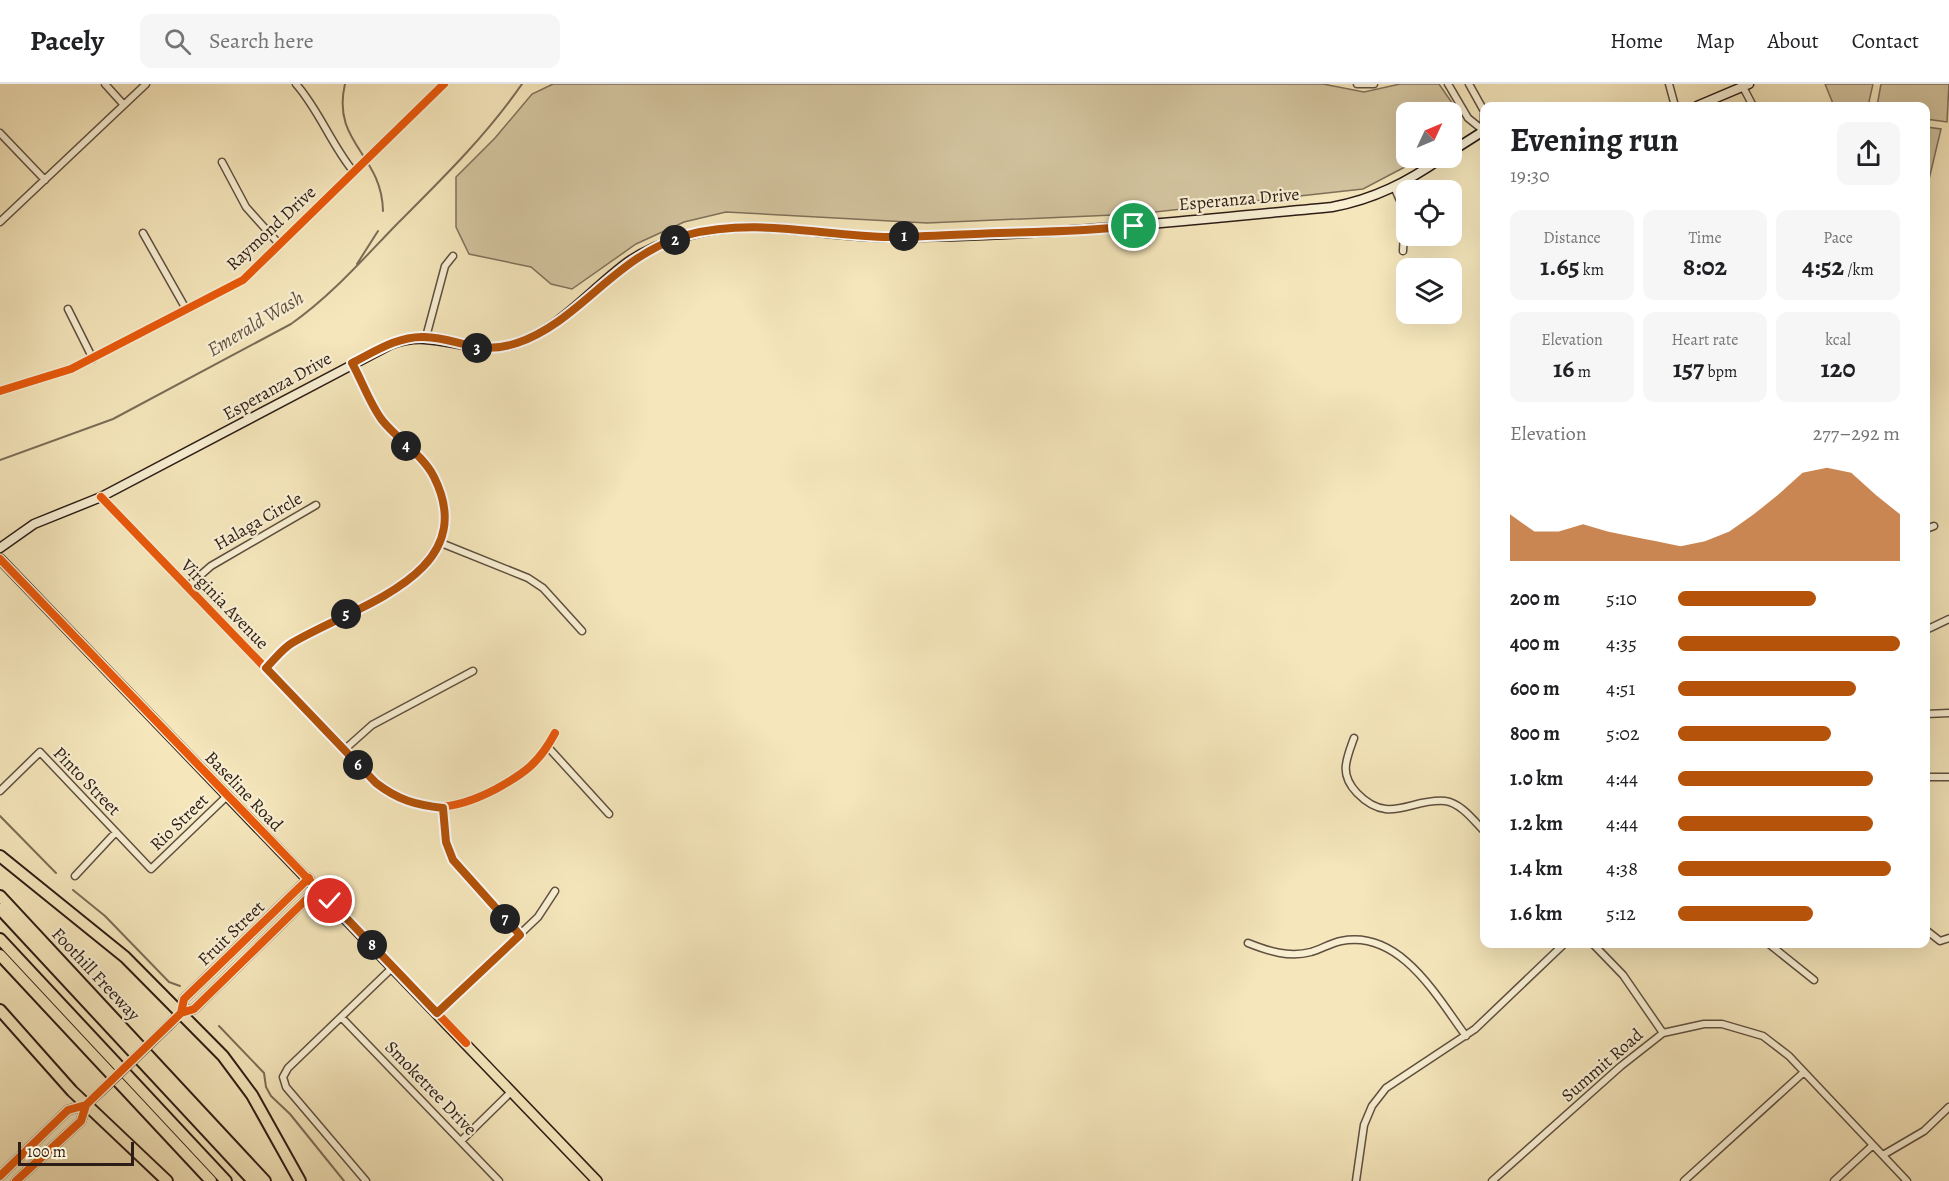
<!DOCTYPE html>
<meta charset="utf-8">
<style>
body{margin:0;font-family:Alegreya,serif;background:#f6f6f6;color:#202124;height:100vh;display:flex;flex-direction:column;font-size:22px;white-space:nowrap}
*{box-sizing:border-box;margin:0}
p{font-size:20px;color:#757577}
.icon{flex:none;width:33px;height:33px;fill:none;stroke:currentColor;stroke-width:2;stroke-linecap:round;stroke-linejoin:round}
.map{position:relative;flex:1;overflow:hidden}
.sheet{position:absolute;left:1480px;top:18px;width:450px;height:846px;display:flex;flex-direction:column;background:#fff;border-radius:12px;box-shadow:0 6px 24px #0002}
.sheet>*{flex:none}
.needle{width:39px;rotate:46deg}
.fabs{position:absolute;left:1396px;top:18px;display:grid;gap:12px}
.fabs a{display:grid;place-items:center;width:66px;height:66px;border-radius:12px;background:#fff;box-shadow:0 6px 24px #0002;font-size:30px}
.scale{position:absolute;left:18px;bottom:15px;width:116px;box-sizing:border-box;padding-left:6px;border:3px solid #2d1d16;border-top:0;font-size:16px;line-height:21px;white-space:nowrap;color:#2d1d16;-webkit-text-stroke:4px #f8efd3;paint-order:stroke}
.pin{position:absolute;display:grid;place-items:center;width:51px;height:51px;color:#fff;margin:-26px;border:3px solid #fff;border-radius:50%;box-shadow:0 2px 6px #0007}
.km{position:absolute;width:30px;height:30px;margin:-15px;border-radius:50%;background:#222;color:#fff;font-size:16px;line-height:30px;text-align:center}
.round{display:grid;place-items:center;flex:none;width:63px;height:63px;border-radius:12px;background:#f6f6f6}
.headline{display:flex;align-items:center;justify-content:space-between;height:102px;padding:0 30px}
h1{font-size:33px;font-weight:700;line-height:45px}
.figures{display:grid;grid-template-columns:repeat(3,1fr);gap:9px;height:102px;padding:6px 30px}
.figures div{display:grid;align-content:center;border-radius:12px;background:#f6f6f6;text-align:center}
.figures b{font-size:26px;font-weight:700}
.figures small{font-size:16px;font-weight:400}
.figures p{font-size:16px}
.chart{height:168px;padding:12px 30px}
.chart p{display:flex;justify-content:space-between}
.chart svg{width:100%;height:108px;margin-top:6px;fill:#b45309;opacity:.7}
ul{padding:0 30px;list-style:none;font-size:20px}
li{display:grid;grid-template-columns:96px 72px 1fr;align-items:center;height:45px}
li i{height:15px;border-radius:8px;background:#b45309}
header{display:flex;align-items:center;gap:36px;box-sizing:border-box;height:84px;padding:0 30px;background:#fff;border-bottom:2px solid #e0e0e0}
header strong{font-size:28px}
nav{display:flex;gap:33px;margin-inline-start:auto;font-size:21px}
.search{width:420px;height:54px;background:#f6f6f6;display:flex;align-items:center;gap:15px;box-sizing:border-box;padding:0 21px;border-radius:12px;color:#757577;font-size:22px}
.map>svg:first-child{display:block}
</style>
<header>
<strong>Pacely</strong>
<div class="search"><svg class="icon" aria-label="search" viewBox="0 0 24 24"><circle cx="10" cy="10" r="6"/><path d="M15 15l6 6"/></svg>Search here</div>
<nav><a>Home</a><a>Map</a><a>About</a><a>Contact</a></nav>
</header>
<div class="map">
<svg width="1949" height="1097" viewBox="0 0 1949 1097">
<rect width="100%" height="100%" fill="#f5e6bb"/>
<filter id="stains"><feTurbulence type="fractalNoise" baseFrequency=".00333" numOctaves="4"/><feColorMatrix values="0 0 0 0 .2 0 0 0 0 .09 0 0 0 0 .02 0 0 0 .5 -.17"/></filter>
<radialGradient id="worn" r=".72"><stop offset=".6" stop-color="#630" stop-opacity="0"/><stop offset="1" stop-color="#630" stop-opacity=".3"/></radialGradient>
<path fill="#d3c49f" stroke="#80705a" stroke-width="1.5" d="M 553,0 L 1323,0 L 1364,8 L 1400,0 L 1439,0 L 1459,29 L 1461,43 L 1452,50 L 1452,28 L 1407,28 L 1407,74 L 1422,74 L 1363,105 L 1137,130 L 927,139 L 726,128 L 684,138 L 636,160 L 572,205 L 551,200 L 531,183 L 469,170 L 456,143 L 456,93 L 495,54 L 532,10 Z
M 1825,0 L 1873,0 L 1868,22 L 1834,22 Z
M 1881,0 L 1949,0 L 1947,38 L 1926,35 L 1926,22 L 1877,22 Z
M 1926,43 L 1941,45 L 1926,108 Z"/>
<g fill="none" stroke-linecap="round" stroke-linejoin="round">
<path stroke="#7c6d57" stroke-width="2" d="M 345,0 C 331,59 382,70 383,127
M 357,180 L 378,147
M 0,376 L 113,335 L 291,240 C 331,212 363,175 397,140 C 442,95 486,52 522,0
M 0,732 L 56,789
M 73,806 L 105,832 L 169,898 L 180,902
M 219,942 L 264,989 L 266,1003 L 271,1012 L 290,1030 L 344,1097"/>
<defs>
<path id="street" d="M 105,0 L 124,21
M 296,0 C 319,26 331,60 353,87
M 1357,0 L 1374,0
M 1448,0 L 1468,34 L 1484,47
M 1469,0 L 1484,27 L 1484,47
M 1669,0 L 1675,22
M 1743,3 L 1753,22
M 0,49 L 45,96
M 222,78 L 246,123 L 280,161
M 1395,105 L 1405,128 L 1403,167
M 0,138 L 146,0
M 143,149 L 186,225
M 68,225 L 93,275
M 426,253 L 445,182 L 453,172
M 0,307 L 71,285 L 243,196 L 444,0
M 101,413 L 376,699 C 417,732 452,728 496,705 C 525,689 539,679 555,649
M 1926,445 L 1934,442
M 441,459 L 528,494 L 543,504 L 582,547
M 187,503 L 211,482 L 316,421
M 1926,546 L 1949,535
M 266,584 C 274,576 282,565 292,559 C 352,522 484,490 434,393 C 423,371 397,355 382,336 C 370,320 362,297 352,279
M 1926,630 L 1949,629
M 1354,654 C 1346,676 1339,690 1357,709 C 1389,742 1410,714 1445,717 C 1461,719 1474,737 1485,748
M 547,662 L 609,730
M 344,666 L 372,641 L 473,587
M 1926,693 L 1949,693
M 0,707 L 40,668 L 151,785 L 227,712
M 443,724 L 446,758 L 453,776 L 520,851
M 75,792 L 116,748
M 1926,846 L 1940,857 L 1949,854
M 1248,859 C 1268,867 1289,874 1311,868 C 1321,865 1331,859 1341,857 C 1400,845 1437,913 1466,952
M 1593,860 L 1623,891 L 1663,949
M 1769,860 L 1814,896
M 437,929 L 538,833 L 555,807
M 341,933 L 499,1097
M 461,1057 L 512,1007
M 1883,1071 L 1924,1047 L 1949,1023
M 366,1097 L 286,1003 L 283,993 L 288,984 L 393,883
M 1356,1097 L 1364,1041 L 1372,1022 L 1386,1004 L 1475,945 L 1564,860
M 1492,1097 L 1621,982 L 1663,949 L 1704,940 L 1722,940 L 1763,952 L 1789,972 L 1907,1097
M 1684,1097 L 1804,988
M 1834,1097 L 1873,1061"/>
<path id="secondary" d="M 1697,22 L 1749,0
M 1452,67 L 1485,46
M 0,464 L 34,440 L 101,413 L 392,260 C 437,243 470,275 517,259 C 561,244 591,205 628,178 C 645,166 665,158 686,152 C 754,132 822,153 891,153 C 1039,153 1185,137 1332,123 C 1375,115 1407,98 1442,74
M 181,929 L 184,915 L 309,794
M 168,942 L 181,929 L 194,925 L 318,804
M 0,1092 L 68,1026 L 86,1021 L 101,1007
M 16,1097 L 81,1037 L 86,1021"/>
<path id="primary" d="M 0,475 L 597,1097"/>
<path id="highway" d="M 0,772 L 125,873 L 223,972 L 252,1011 L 300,1097
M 0,812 L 265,1097
M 0,825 L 253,1097
M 0,855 L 226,1097
M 0,871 L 211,1097
M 0,926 L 72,1007 L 167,1097"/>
</defs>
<use href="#street" stroke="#5f4f3f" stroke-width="9"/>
<use href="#secondary" stroke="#2d1d16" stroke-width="11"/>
<use href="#primary" stroke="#2d1d16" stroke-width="12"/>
<use href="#highway" stroke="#2d1d16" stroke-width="14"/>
<use href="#street" stroke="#f8efd3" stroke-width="6"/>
<use href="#secondary" stroke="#f8efd3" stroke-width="8"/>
<use href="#primary" stroke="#f5e6bb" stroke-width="9"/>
<use href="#highway" stroke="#f5e6bb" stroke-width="10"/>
<defs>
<path id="secondary-bridge" d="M 101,1007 L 168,942"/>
</defs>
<use href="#secondary-bridge" stroke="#2d1d16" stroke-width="11" stroke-linecap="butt"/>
<use href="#secondary-bridge" stroke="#f8efd3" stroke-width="8"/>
<defs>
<path id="cycleway" d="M 0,307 L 71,285 L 243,196 L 444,0
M 101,413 L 376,699 C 417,732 452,728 496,705 C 525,689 539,679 555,649
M 0,475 L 466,959
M 181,929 L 184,915 L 309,794
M 0,1092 L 68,1026 L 86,1021 L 181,929 L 194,925 L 318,804
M 16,1097 L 81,1037 L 86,1021"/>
</defs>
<use href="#cycleway" stroke="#f8efd3" stroke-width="11"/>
<use href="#cycleway" stroke="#e8590c" stroke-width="8"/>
</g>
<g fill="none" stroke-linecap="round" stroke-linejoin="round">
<defs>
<path id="route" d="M 330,817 L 437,929 L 520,851 L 453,776 L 446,758 L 443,724 C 416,721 398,716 376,699 L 266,584 C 274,576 282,565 292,559 C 353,522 483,491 434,393 C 423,371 397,355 382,336 C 370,320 362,297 352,279 C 374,268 398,252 424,253 C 459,254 477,272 517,259 C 580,238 615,171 687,151 C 755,133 822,152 890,153 C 926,153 963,150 999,149 C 1044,148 1089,147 1134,142"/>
</defs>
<use href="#route" stroke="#fff" stroke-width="12"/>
<use href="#route" stroke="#b45309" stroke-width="8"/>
</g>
<g text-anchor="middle" stroke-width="4.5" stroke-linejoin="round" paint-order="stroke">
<g font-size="18" fill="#2d1d16" stroke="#f8efd3">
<text transform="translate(1239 115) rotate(-5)" y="6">Esperanza Drive</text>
<text transform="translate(271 144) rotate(-43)" y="6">Raymond Drive</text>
<text transform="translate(277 302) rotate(-29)" y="6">Esperanza Drive</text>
<text transform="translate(258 437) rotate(-30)" y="6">Halaga Circle</text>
<text transform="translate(225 520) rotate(46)" y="6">Virginia Avenue</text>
<text transform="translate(87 697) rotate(46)" y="6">Pinto Street</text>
<text transform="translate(244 707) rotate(46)" y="6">Baseline Road</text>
<text transform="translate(179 738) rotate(-44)" y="6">Rio Street</text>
<text transform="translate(231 849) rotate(-44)" y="6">Fruit Street</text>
<text transform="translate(96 890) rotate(47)" y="6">Foothill Freeway</text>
<text transform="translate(1602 981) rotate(-41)" y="6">Summit Road</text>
<text transform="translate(431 1004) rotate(46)" y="6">Smoketree Drive</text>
</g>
<g font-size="20" font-style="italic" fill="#625242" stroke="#f8efd3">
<text transform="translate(255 239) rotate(-31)" y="7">Emerald Wash</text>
</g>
</g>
<rect width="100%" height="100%" filter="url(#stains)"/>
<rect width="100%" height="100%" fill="url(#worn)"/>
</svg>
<div class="fabs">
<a><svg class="needle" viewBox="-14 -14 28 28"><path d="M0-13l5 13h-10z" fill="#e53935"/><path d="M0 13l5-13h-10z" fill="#757577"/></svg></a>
<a><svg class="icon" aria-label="locate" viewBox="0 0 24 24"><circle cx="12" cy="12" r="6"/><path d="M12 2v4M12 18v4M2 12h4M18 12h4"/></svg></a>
<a><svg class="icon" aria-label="layers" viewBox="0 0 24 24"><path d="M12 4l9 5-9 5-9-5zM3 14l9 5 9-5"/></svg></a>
</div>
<div class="scale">100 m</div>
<div class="pin" style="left:1134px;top:142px;background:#1e9e55"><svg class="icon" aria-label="arrive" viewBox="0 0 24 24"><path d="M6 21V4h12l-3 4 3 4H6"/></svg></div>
<div class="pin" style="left:330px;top:817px;background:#d93025"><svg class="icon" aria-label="check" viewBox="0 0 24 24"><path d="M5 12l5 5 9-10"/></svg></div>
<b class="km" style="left:904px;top:152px">1</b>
<b class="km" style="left:675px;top:156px">2</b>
<b class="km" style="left:477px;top:264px">3</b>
<b class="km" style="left:406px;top:362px">4</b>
<b class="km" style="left:346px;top:530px">5</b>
<b class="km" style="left:358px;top:681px">6</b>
<b class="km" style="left:505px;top:835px">7</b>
<b class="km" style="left:372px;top:861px">8</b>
<section class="sheet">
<div class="headline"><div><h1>Evening run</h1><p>19:30</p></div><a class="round"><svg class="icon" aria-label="share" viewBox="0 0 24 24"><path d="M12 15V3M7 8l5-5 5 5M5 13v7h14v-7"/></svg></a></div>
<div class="figures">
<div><p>Distance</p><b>1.65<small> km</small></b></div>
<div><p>Time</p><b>8:02</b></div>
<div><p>Pace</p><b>4:52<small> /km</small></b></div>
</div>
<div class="figures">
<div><p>Elevation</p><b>16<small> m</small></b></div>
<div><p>Heart rate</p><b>157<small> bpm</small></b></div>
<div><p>kcal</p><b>120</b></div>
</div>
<div class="chart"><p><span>Elevation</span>277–292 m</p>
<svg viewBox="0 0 160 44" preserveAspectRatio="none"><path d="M0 44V25L10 32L20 32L30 29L40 32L50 34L60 36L70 38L80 36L90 32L100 25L110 17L120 8L130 6L140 8L150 17L160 25V44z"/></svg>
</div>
<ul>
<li><b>200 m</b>5:10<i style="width:62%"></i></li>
<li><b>400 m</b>4:35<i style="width:100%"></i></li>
<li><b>600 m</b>4:51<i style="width:80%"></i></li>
<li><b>800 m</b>5:02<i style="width:69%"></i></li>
<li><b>1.0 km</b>4:44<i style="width:88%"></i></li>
<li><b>1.2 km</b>4:44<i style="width:88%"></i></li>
<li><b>1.4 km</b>4:38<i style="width:96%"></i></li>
<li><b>1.6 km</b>5:12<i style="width:61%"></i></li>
</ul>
</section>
</div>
